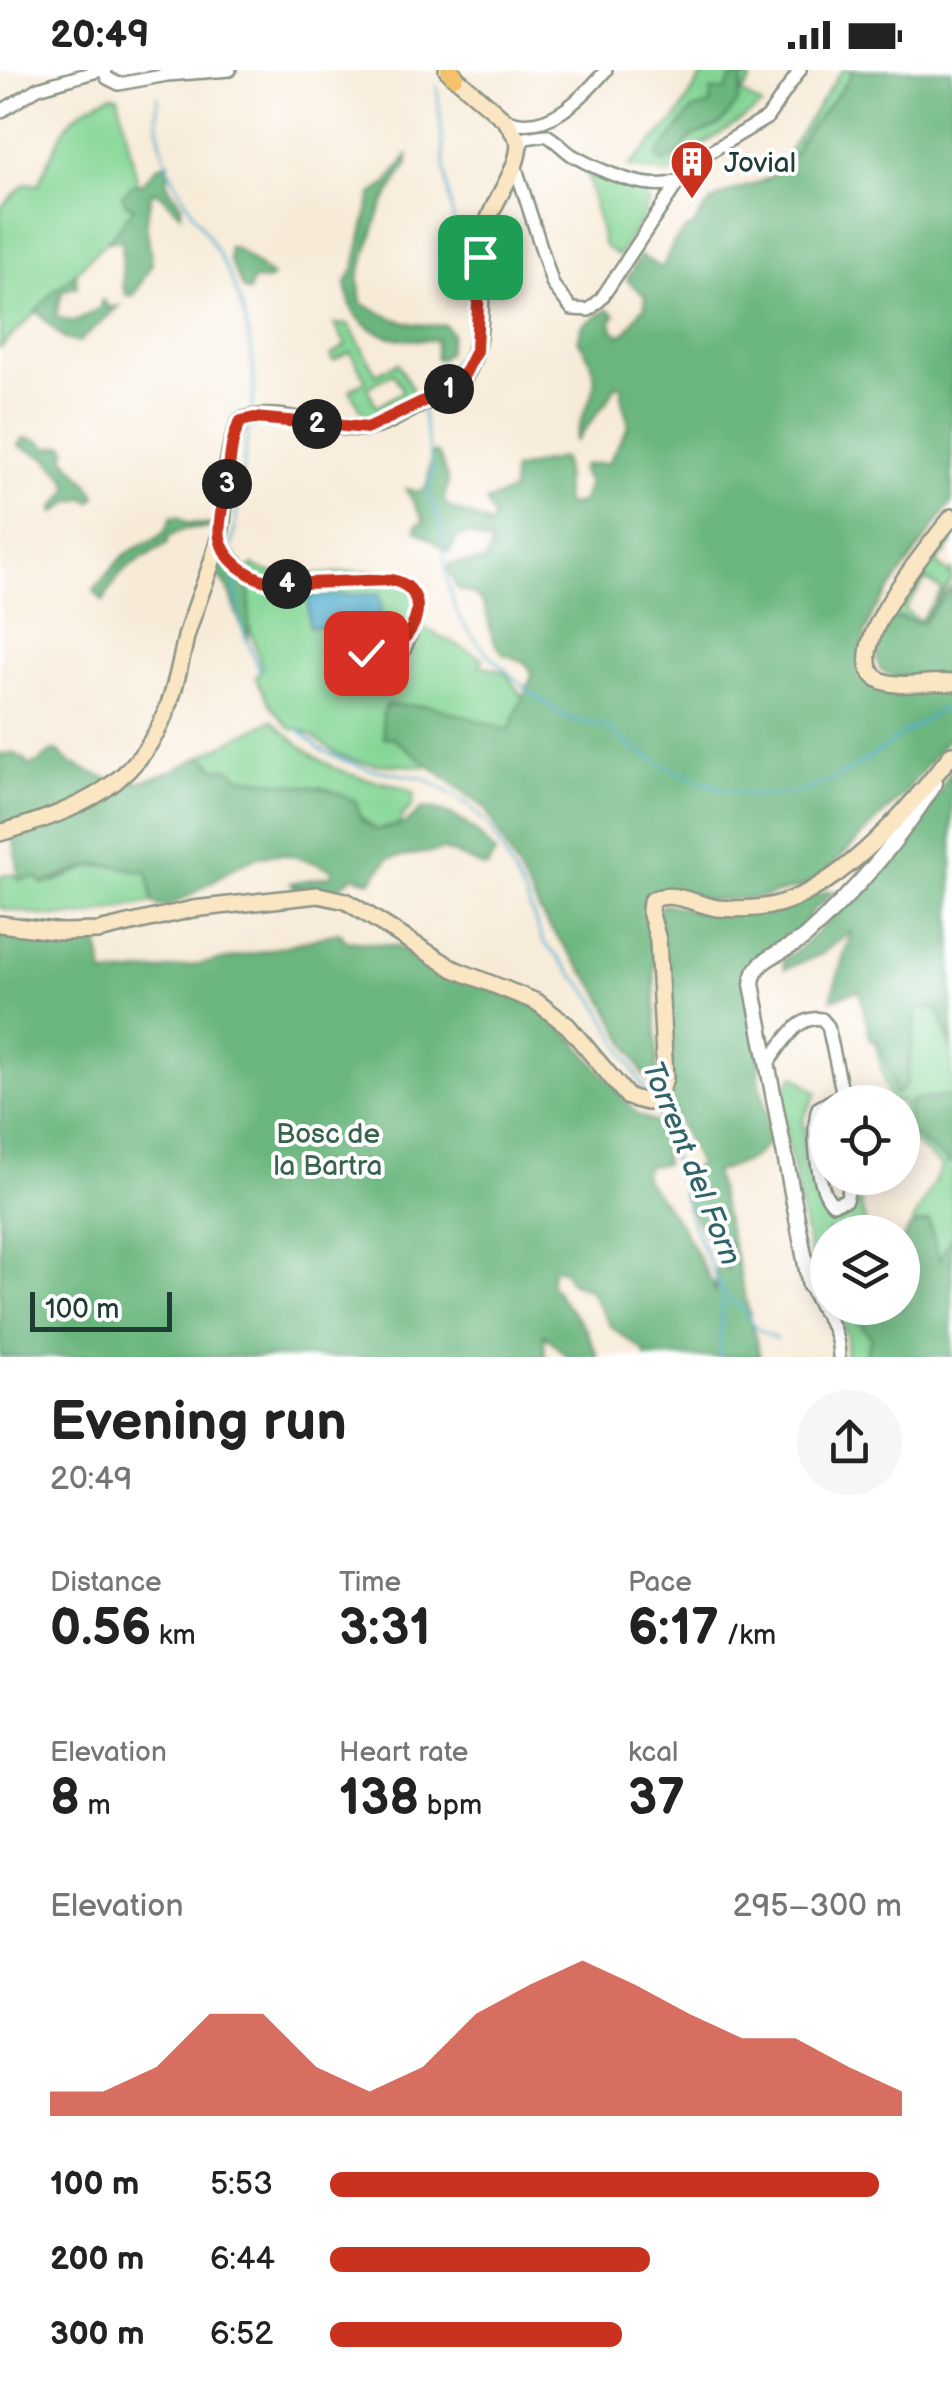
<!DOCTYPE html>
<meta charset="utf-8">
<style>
body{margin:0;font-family:"Balsamiq Sans",sans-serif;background:#f6f6f6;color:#222;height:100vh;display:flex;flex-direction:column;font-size:38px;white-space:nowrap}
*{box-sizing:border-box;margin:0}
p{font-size:32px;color:#767676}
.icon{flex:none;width:55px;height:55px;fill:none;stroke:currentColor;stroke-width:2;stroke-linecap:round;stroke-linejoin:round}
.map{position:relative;height:1287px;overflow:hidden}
.panel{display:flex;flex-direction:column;background:#fff;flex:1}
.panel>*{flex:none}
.tools{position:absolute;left:810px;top:1015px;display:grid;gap:20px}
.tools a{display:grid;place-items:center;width:110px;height:110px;border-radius:50%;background:#fff;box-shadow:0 5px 25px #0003;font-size:50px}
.scale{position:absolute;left:30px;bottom:25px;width:142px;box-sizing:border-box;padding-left:10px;border:5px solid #1f3d34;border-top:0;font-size:28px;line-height:35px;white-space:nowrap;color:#1f3d34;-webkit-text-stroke:8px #fff;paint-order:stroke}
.pin{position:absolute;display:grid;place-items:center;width:85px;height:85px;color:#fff;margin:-42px;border-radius:20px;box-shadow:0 5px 15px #0006}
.km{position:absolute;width:50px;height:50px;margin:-25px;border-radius:50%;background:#222;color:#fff;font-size:28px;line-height:50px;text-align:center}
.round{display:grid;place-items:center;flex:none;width:105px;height:105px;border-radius:52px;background:#f6f6f6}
.overview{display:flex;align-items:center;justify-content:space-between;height:170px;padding:0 50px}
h1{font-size:55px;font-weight:800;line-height:75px}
.metrics{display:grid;grid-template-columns:repeat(3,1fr);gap:15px;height:170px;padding:10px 50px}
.metrics div{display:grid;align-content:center}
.metrics b{font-size:50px;font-weight:800}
.metrics small{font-size:28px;font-weight:400}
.metrics p{font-size:28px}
.chart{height:280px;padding:20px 50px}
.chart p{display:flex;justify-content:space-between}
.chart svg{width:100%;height:180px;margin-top:10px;fill:#c8321e;opacity:.7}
ul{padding:0 50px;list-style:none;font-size:32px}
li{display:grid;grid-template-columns:160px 120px 1fr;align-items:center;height:75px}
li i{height:25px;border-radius:12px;background:#c8321e}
.status{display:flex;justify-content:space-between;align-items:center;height:70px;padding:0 50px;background:#fff;direction:ltr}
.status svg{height:28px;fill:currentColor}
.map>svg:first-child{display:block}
</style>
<div class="status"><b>20:49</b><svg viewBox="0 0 49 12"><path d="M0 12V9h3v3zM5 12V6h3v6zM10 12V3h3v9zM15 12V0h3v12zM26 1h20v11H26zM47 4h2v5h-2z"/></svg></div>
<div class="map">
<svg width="952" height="1287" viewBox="0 0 952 1287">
<rect width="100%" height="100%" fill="#fff"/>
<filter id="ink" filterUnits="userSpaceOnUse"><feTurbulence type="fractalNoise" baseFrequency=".01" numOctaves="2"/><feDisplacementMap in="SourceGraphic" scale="20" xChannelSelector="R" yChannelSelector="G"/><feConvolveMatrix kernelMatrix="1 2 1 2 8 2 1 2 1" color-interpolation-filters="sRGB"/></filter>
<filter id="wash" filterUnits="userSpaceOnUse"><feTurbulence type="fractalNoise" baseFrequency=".0048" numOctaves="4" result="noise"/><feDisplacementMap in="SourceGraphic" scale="40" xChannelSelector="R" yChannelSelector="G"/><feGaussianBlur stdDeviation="2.25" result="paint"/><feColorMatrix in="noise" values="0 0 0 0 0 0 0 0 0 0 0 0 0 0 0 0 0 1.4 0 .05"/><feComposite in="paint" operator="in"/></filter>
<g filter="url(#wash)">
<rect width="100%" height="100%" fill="#f7ebd8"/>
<path fill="#84d595" stroke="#528964" stroke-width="2.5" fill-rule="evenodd" d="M 705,0 L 730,0 L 751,10 L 742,23 L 762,36 L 695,80 L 668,105 L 629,96 L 678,46 Z
M 842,0 L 853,0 C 838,32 806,52 794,85 L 784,88 Z
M 112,25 L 118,26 L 138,114 L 134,115 L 134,138 L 126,152 L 0,278 L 0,138 L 26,113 L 38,115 C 61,69 59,45 112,25 Z
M 587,103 L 639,120 L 648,131 L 644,146 L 619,186 L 604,176 Z
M 334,254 L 349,255 L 376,304 L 398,293 L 417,328 L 366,349 L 350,320 L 366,310 L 350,282 L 333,291 L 330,286 L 346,275 ZM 393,303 L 403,321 L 377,337 L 367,318 Z
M 952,465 L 952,474 L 936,493 L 949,504 L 952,500 L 952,510 L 922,553 L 900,547 L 884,553 L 892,535 L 899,537 ZM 926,509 L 942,520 L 920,551 L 904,540 Z
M 253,495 C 301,526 393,473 425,525 L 423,558 L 483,588 L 480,595 L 505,602 L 523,628 L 509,661 L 431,636 L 387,635 L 384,667 L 391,667 L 429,692 L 427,697 C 395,692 372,700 340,685 C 322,676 311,659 291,659 L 272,637 L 256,608 L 262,598 L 246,545 L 240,509 Z
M 272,650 C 297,675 325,698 360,707 C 380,713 396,713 414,723 L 413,735 L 402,746 L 400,755 L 376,760 L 328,719 L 239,707 L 217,699 L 202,686 Z
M 91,796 L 118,796 L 148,803 L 153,832 L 83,846 L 47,846 L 0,838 L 0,806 L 15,804 L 19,810 L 36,807 L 42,814 L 57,811 Z
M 918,937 L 938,939 L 952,979 L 952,1026 L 912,1031 L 909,1063 L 952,1095 L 952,1164 L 940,1191 L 929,1151 L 911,1156 L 942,1097 L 905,1065 L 902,1032 L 885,1032 L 889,1029 L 875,971 L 889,998 L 894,1024 L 906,1014 Z
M 794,1005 L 817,1022 L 803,1049 L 816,1124 L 823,1138 L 833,1145 L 851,1141 L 860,1130 L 867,1162 L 828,1162 L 827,1231 L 813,1198 L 787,1071 L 781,1026 Z
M 832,1238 L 847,1238 L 871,1267 L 864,1287 L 845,1287 L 847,1266 Z"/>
<path fill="#6bb67e" stroke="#457a59" stroke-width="2.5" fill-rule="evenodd" d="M 853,0 L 952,0 L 952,432 L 874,541 L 865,564 L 861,588 L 866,604 L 952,620 L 952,663 L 903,725 L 813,814 L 759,828 L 715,830 L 652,825 L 658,1020 L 643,1004 L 598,920 L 545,851 L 485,738 L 392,667 L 384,668 L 382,647 L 386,635 L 431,636 L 509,660 L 532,606 C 530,590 516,589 503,584 C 499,577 492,570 491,562 C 485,539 488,525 458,520 L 448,499 L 450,494 L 486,491 L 492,474 L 467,464 L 457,468 L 450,482 L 416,460 L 417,455 L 424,451 L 406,419 L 419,422 L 427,416 L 431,385 L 435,382 L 439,385 L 448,411 L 444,431 L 450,438 L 486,452 L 487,458 L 494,449 L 486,432 L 512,421 L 513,400 L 560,388 L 563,389 C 566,405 564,419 565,435 L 581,433 L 589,414 L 581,402 L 583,395 L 608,393 L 629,355 L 622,330 L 622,316 L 616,315 L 608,330 L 575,372 C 583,326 613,319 578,270 L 583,255 L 608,239 L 615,245 L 611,251 L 613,260 L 621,266 C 633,259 634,245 645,236 L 645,226 L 627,210 L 640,186 L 662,198 L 674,172 L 688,158 L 691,159 C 699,147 705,135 717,128 C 742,113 773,118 784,88 L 794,85 C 807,52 838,32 853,0 Z
M 743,6 L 738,32 L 721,54 L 690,68 L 678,85 L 663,93 L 656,87 L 692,40 L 710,35 L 711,21 L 726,20 C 729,9 732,7 743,6 Z
M 408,85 L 408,93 L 381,138 L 358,208 L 361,233 C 389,248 412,258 445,255 L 451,263 L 447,284 L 440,289 L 436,289 L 436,270 C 405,270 377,271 355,244 C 349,237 348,222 346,213 L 354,199 L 372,124 L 387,114 Z
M 169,92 L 167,114 L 181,135 L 181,144 L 160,124 L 152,121 L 146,153 L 152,194 L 134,225 L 126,225 L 123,216 L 122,169 L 108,172 L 134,138 L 125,132 L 122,125 L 133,115 L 142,114 L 158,96 Z
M 229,177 L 236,178 L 272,207 L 267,211 L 253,210 L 249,222 L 244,220 L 230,192 Z
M 76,204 L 77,216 L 62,221 L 56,247 L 74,252 L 100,238 L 102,230 L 110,238 L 119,236 L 79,272 L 64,269 L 36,241 L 55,220 Z
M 24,368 L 39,371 L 48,378 L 65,375 L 67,380 L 64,385 C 73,401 90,410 96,427 L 91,432 L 86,428 L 70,432 L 55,443 L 54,438 L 69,420 L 66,409 L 47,388 L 19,376 Z
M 171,447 L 179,447 L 187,453 L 209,455 L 209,458 L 186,459 L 168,466 L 168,473 C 151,483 126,495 116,510 C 111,517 108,524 103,531 L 94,521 C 95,518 120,489 124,486 C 142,470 165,474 171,447 Z
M 230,494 L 250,522 L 248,568 C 229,540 239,520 212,501 L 217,495 Z
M 952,517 L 952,605 L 899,607 L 880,600 C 873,582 877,559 892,547 L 922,553 Z
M 52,681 L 59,682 C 65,692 73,694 84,699 C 133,723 156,710 202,686 L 217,699 L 229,698 L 240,707 L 328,719 L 356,731 L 361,750 L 376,760 L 405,754 L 422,739 C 455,739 475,759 495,783 L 486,798 L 445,780 L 389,788 L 371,811 L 353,806 L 340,817 L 294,818 L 291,813 L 331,806 L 333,800 C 276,776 261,779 210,813 C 194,823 179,834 161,837 L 153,832 L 148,803 C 130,799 108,792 90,796 C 73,800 59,810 42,814 L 36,807 L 20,810 L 11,753 L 0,754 L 0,684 L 15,684 L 26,690 L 27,695 L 38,693 Z
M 952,698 L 952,979 L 938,939 L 918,937 L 906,1015 L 895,1025 L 889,998 L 876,971 L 871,971 L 859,920 L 831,929 L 851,862 L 820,885 L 785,899 L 783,890 L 804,875 C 860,820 919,770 952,698 Z
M 828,821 L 834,823 L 812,841 L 794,868 L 752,894 L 743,913 L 759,979 L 759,1008 L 772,1070 L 750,1090 L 714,1102 L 760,1287 L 645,1287 L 644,1281 L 611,1257 L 590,1221 L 569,1211 L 564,1200 L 553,1198 L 550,1214 L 586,1260 L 598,1287 L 568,1287 L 544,1264 L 545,1287 L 0,1287 L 0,857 L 89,867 L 98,873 L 104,905 C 184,901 262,883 339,862 L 346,871 L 395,876 L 541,939 L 563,957 L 638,1045 L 660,1055 L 674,1039 L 671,1024 L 668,925 L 658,839 L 665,834 L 704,843 L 765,843 ZM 674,1044 L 699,1094 L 684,1104 L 686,1134 L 728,1199 L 717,1197 L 715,1224 L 713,1215 L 682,1157 L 644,1108 L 646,1096 L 665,1094 L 660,1056 Z
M 952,1026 L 952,1095 L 909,1062 L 908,1037 L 911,1031 Z
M 928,1151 L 940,1190 L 952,1164 L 952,1287 L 864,1287 L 871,1267 L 847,1238 L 902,1238 L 903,1169 L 911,1156 Z"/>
<path fill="#50adce" stroke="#387581" stroke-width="2.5" d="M 380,524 L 381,556 L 309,557 L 308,526 Z"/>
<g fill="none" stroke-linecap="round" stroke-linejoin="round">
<path stroke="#50adce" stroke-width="2.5" d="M 437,17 L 447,116 L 467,219
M 158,26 C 151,101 197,139 227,200 C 246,239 260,300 251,343
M 429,317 C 457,292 472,270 468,231
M 422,339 L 432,397 L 429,425 L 441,453
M 441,458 C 446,491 445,525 463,553 C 483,584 538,632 569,648 C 581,654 595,652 606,657 C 616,662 622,670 630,676 C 669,700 733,731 780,725 C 853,715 890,665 952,634
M 232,476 L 249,355
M 233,500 L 240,553 L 260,601
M 298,659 L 320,679 L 343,690 L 369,699 L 424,708 L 468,734 L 491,759 L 527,830 L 543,871 L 594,928 L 647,1024
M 653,1036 L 664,1059 L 689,1145 L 723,1224 L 720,1287
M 724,1224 L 743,1239 L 757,1259 L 776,1269"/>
</g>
</g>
<g filter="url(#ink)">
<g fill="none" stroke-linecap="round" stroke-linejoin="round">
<defs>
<path id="minor" d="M 104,0 L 107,8 L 119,14 L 167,5 L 230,0
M 0,42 L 38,18 L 101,0
M 506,49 C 545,67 582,28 606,0
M 519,78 L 525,68 L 546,65 C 556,70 563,79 572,85 C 598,100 646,122 675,112
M 515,95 L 553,215 L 572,239 L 589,240 L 601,229 L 683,105 L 713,80 L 767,48 L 800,0
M 219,467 C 259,545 333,500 401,512 L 417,530 L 416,551
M 381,578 L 397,574 L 416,551 L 397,598
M361 596a17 17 0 1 1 34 0a17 17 0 1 1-34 0Z
M 768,993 C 782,975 797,944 822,949 L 828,956 L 844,1030
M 841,1025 L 818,1038 C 811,1058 816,1119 833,1134 L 846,1130 L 849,1119 L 846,1108
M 810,1216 C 821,1247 838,1250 839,1287"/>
<path id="tertiary" d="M 810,1216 L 752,914 C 754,886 787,883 806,866 C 856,821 900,769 935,713"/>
<path id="secondary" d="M 952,447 C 935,469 830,590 882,611 C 903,619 930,610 952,613
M 0,763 C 78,740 140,716 169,634 C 177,612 181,589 186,567 C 196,532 212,499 220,464 C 227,431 224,379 241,351 C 270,338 329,359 362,358 C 381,358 402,343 419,335 C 432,328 448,323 459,312 C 492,280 474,201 486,157 C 494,127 519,102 519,72 L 506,51 L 447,0
M 0,854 L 62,862 L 98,861 L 193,839 L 318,825 L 346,831 L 454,899 L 537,932 L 568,956 L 628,1027 L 647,1032 L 659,1024 L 665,1008 L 658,870 L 650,841 L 651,831 C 670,818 696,835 718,838 C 730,839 744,839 756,838 C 831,833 909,739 952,684"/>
<path id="trunk" d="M 450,0 L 454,6"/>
</defs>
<use href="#minor" stroke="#8b9486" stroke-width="16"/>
<use href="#tertiary" stroke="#8b9486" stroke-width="19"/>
<use href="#secondary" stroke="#8b9486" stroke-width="20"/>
<use href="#trunk" stroke="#8b9486" stroke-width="22"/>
<use href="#minor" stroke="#fff" stroke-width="11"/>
<use href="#tertiary" stroke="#fff" stroke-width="14"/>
<use href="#secondary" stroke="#fbe6c4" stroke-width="15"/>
<use href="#trunk" stroke="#f5c16b" stroke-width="18"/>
</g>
</g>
<g fill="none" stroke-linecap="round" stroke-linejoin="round" filter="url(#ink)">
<defs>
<path id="route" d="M 366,583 C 376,578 388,580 398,573 C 423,555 426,516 391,510 L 279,514 C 256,511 225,494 220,468 C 217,454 226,420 228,405 C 231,386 231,367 241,351 L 254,348 L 368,358 L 453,317 L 464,305 L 476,281 L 480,187"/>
</defs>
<use href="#route" stroke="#fff" stroke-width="20"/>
<use href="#route" stroke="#c8321e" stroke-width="12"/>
</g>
<defs>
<symbol id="building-pin" viewBox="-11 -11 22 30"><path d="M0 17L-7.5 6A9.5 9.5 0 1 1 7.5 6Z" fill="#c8321e" stroke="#fff"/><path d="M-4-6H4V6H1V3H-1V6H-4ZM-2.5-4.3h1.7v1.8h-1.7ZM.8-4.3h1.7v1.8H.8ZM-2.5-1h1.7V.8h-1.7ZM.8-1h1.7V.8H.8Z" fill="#fff"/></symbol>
</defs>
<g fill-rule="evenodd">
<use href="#building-pin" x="667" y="67" width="50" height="68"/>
</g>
<g text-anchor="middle" stroke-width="8" stroke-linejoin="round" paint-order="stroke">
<g font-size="28" fill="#1f3d34" stroke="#fff" text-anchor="start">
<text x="724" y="102">Jovial</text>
</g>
<g font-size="28" fill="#38634c" stroke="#fff">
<text x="328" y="1073">Bosc de<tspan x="328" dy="32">la Bartra</tspan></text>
</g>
<g font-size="30" font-style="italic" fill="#30646a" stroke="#fff">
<text transform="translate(692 1093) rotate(68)" y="10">Torrent del Forn</text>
</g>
</g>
</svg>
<div class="tools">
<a><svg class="icon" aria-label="locate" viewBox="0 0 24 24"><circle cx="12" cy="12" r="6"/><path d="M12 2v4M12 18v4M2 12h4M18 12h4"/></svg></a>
<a><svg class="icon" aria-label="layers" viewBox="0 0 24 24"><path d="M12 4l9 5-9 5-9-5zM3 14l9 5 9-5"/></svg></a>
</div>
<div class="scale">100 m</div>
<div class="pin" style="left:480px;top:187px;background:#1e9e55"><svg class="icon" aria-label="arrive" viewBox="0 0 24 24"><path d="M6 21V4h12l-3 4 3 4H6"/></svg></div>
<div class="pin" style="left:366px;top:583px;background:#d93025"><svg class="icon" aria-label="check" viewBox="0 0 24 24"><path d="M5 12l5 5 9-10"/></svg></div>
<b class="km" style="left:449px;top:319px">1</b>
<b class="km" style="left:317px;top:354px">2</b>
<b class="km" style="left:227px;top:414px">3</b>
<b class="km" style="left:287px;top:514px">4</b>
</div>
<section class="panel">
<div class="overview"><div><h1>Evening run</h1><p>20:49</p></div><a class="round"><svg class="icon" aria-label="share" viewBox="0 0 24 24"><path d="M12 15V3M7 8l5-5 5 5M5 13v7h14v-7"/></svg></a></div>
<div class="metrics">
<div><p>Distance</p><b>0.56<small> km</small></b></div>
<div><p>Time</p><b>3:31</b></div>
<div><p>Pace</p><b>6:17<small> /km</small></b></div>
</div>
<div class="metrics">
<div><p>Elevation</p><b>8<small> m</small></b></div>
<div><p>Heart rate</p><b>138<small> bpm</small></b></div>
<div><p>kcal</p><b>37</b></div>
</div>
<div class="chart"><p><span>Elevation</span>295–300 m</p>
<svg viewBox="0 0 160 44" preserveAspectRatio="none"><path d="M0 44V38L10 38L20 32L30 19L40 19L50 32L60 38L70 32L80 19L90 12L100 6L110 12L120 19L130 25L140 25L150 32L160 38V44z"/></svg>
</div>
<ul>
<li><b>100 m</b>5:53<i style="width:96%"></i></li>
<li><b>200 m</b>6:44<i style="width:56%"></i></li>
<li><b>300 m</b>6:52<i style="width:51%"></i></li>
</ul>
</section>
